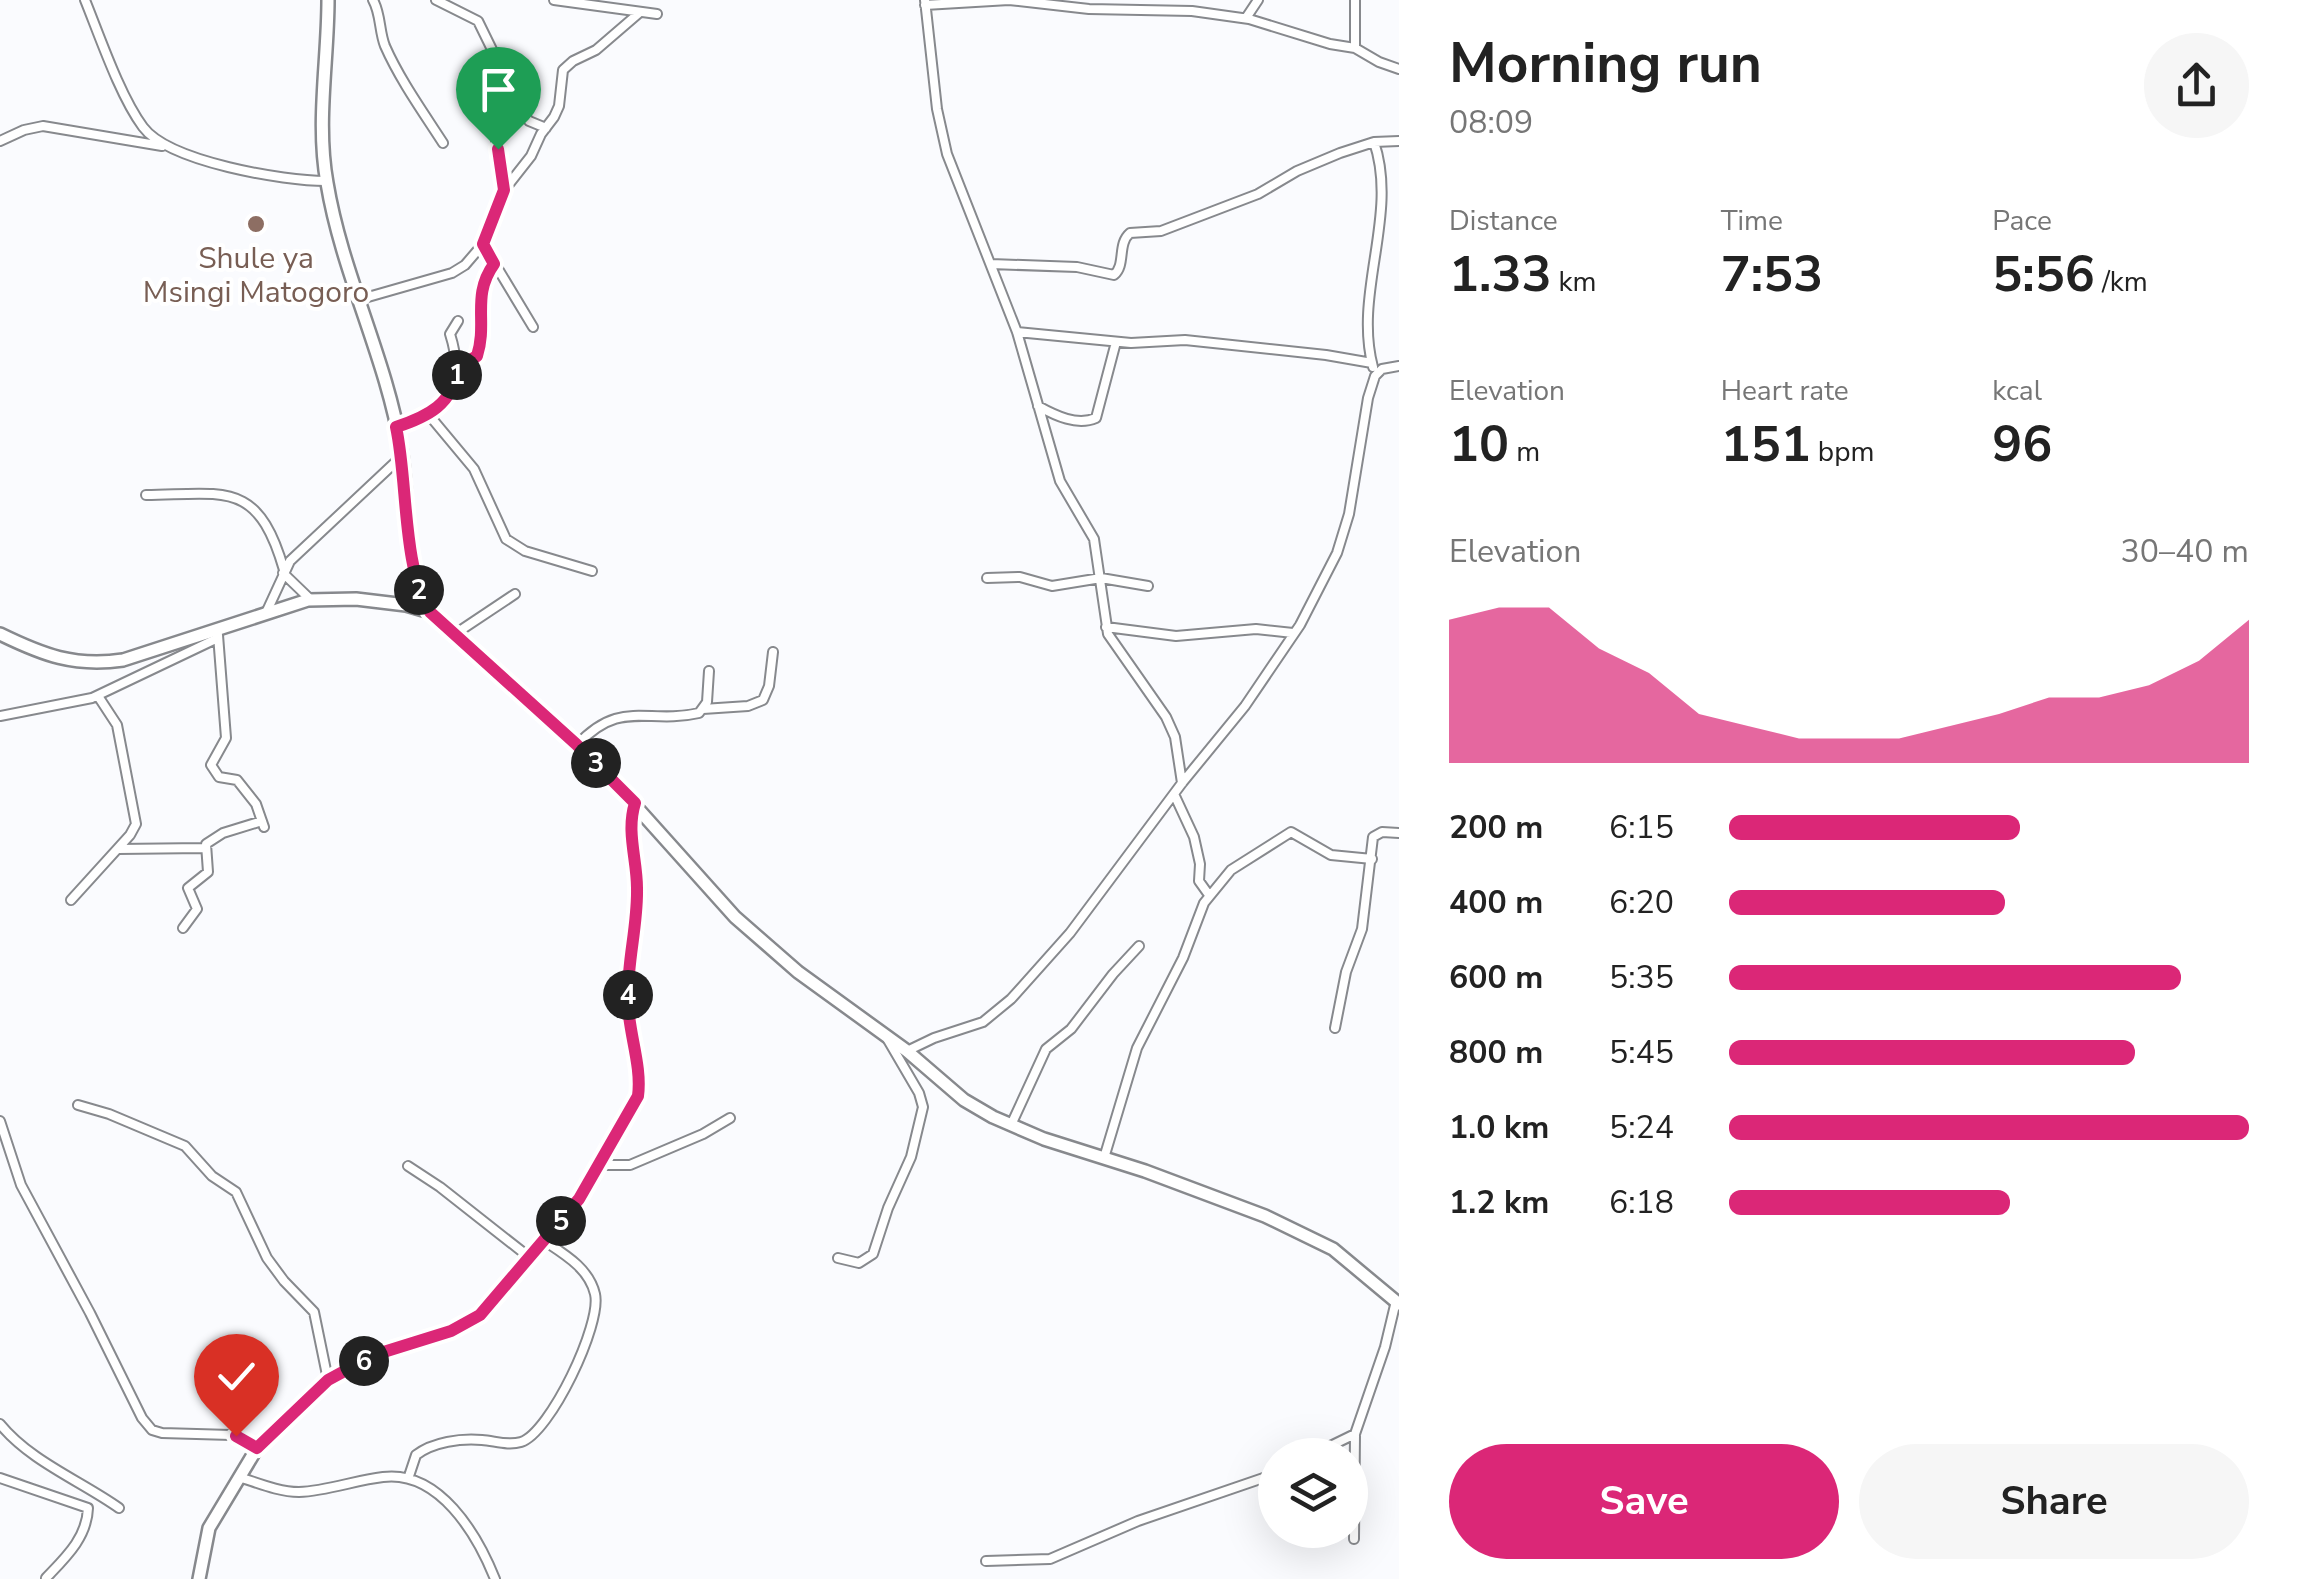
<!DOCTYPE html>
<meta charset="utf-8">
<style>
body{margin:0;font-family:"Nunito Sans",sans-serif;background:#f6f6f6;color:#222;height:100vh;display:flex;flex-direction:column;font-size:38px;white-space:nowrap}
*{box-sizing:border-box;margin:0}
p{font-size:32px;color:#767676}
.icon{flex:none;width:55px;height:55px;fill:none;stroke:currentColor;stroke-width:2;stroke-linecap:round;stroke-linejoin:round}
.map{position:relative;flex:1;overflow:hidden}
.panel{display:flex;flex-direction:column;background:#fff;width:900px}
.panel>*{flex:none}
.buttons{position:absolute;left:1258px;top:1438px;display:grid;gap:20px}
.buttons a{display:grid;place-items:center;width:110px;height:110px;border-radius:50%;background:#fff;box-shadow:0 10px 40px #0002;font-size:50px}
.pin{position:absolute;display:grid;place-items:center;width:85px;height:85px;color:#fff;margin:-102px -42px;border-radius:50% 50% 50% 0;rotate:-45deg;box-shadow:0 0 10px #0007}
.pin .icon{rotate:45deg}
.km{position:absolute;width:50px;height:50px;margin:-25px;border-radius:50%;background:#222;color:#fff;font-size:28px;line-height:50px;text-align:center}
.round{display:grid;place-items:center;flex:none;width:105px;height:105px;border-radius:52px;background:#f6f6f6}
.head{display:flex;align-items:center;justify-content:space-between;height:170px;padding:0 50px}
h1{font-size:55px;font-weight:700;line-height:75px}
.figures{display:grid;grid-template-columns:repeat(3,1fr);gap:15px;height:170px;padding:10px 50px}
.figures div{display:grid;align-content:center}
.figures b{font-size:50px;font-weight:700}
.figures small{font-size:28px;font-weight:400}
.figures p{font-size:28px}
.chart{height:280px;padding:20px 50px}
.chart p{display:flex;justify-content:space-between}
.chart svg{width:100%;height:180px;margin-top:10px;fill:#db2777;opacity:.7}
.primary-button{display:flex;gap:20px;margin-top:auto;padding:20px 50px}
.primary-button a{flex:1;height:115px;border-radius:60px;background:#db2777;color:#fff;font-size:40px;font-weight:700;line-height:115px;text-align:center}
.primary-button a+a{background:#f6f6f6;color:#222}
ul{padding:0 50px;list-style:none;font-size:32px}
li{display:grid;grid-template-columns:160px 120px 1fr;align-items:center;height:75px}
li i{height:25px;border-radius:12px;background:#db2777}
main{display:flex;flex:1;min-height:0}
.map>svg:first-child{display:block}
</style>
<main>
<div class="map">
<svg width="1399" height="1579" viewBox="0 0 1399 1579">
<rect width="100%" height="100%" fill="#fafbfe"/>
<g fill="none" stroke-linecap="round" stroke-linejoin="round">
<defs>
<path id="street" d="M 85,0 C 100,37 120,96 143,127 C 169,162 284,181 326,181
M 373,0 C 381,14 379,31 385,46 C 400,80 423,112 443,143
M 436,0 L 478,21 L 523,113 L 529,121 L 546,128
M 554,0 L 657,14
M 925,0 L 937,109 L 947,154 L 1017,332 L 1060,481 L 1094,539 L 1108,634 L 1166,717 L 1175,737 L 1182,783
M 1355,0 L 1355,48 L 1379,62 L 1399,69
M 925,5 L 1009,0 L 1089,9 L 1192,11 L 1249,19 L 1330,44 L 1355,48
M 1246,18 L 1258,0
M 495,134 L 504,189
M 0,141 L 24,130 L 43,126 L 162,146
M 483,244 L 533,327
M 991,264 L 1077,267 L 1114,275 C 1126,265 1117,244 1130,233 L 1161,231 L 1258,194 L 1297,171 L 1340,153 L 1374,142 L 1399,141
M 361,299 L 452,273 L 465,265 L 483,244 L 502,193 L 531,156 L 541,134 L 554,117 L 559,106 L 563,70 L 573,61 L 596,50 L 639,13
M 1017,332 L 1131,343 L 1185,340 L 1326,355 L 1372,363
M 1373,367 C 1353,293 1399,215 1374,142
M 457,369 L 477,356 C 488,322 471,296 493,264
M 1038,406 C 1056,416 1077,426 1096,418 L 1116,342
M 429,415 L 474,469 L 506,539 L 525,551 L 592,571
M 396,427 C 446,411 467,387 450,334 L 458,321
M 146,495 C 226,494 258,480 284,570
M 283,573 L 311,600
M 987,578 L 1020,577 L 1052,586 L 1101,578 L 1148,586
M 266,613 L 290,561 L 402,456
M 1106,627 L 1176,636 L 1256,629 L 1293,633
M 455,634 L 515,594
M 218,635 L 226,738 L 211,765 L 219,777 L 237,780 L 256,804 L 264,827
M 703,709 L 748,706 L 763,700 L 769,686 L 773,652
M 0,716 L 92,698 L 218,638
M 577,745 C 621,698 646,725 699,713 L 707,702 L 709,671
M 1174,794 L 1194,837 L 1200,864 L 1199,881 L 1209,895
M 118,849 L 204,848
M 71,900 L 130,835 L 136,824 L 117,725 L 98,696
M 183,928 L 197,909 L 188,888 L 208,872 L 206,844 L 223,833 L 262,821
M 1335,1028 L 1346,972 L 1362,929 L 1373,837 L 1382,832 L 1399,833
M 907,1051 L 934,1038 L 983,1022 L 1011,999 L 1070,933 L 1182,783 L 1245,706 L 1300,625 L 1337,553 L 1349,514 L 1368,398 L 1375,376 L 1382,369 L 1399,366
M 78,1105 L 109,1114 L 185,1146 L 212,1176 L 236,1192 L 267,1258 L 284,1281 L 314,1312 L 328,1380
M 0,1121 L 21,1185 L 90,1313 L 142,1418 L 152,1430 L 162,1433 L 231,1435 L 257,1448
M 1011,1125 L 1046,1049 L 1071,1029 L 1113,974 L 1139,946
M 1104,1158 L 1137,1048 L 1183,958 L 1204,903 L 1231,870 L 1291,832 L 1331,855 L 1372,859
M 599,1165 L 630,1165 L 703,1134 L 730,1118
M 408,1166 L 440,1187 L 529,1257
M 838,1258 L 859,1263 L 873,1254 L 888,1208 L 911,1157 L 923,1107 L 919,1093 L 888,1040
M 0,1424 C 30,1461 81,1481 119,1508
M 1312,1455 L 1355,1434
M 409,1476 L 416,1455 C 433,1442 461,1438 482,1440 C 495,1441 508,1446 521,1442 C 550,1433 602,1324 595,1294 C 589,1268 564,1254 543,1240
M 239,1477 C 258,1483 279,1492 299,1492 C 327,1491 356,1480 383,1477 C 439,1470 477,1534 495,1579
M 0,1478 L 88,1508 C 87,1538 65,1558 46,1578
M 1354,1539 L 1355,1434 L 1385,1347 L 1396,1301
M 986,1561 L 1050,1559 L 1138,1521 L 1275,1474"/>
<path id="secondary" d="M 328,0 C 328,60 316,123 327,183 C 342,274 386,357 401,448 C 410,501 402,565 430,612
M 0,634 C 43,655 74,667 123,660 L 308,600 L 356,599 L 406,605 L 430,612 L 605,772 L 735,917 L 798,972 L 907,1051 L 964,1100 L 993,1117 L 1044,1139 L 1145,1171 L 1265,1216 L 1333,1249 L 1399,1304
M 199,1579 L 209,1528 L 257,1448 L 328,1380 L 374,1355 L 451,1331 L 480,1315 L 579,1199 L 638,1096 C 642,1066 629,1034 628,1004 C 626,965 638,927 637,888 C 636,859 626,832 635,803"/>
</defs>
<use href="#street" stroke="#87898d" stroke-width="12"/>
<use href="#secondary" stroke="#87898d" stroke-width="16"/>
<use href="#street" stroke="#fff" stroke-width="8"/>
<use href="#secondary" stroke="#fff" stroke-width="11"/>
</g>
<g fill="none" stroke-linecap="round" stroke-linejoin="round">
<defs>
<path id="route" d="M 236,1436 L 257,1448 L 328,1380 L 374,1355 L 451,1331 L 480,1315 L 579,1199 L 638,1096 C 642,1066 629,1034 628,1004 C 626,965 638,927 637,888 C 637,859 626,832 635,803 L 576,744 L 430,612 C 402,566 408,482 396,427 C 427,417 454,404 457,368 L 477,356 C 488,322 471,296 494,264 L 483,244 L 504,190 L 498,149"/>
</defs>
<use href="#route" stroke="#fff" stroke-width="20"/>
<use href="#route" stroke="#db2777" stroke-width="12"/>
</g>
<circle fill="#8d6e63" stroke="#fff" stroke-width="4" cx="256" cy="224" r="10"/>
<g text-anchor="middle" stroke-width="8" stroke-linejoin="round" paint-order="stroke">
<g font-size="30" fill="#785e54" stroke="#fff">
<text x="256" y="268">Shule ya<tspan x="256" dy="34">Msingi Matogoro</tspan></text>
</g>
</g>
</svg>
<div class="buttons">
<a><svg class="icon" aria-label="layers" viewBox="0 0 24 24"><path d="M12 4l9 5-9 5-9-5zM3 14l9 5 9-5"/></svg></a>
</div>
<div class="pin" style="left:498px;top:149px;background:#1e9e55"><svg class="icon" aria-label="arrive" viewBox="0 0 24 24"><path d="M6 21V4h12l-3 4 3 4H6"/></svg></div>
<div class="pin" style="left:236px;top:1436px;background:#d93025"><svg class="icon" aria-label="check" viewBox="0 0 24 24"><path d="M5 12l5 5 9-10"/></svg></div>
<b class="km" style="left:457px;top:375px">1</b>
<b class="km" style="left:419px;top:590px">2</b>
<b class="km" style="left:596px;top:763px">3</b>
<b class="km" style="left:628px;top:995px">4</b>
<b class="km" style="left:561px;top:1221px">5</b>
<b class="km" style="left:364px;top:1361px">6</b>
</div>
<section class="panel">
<div class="head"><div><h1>Morning run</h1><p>08:09</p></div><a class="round"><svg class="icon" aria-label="share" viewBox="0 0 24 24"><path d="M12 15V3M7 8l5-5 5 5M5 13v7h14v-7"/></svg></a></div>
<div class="figures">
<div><p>Distance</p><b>1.33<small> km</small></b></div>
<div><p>Time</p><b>7:53</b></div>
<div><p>Pace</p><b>5:56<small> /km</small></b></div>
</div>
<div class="figures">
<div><p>Elevation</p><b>10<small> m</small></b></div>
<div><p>Heart rate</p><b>151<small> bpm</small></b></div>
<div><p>kcal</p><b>96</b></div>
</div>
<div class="chart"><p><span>Elevation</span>30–40 m</p>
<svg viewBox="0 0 160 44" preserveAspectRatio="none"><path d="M0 44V9L10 6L20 6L30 16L40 22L50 32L60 35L70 38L80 38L90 38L100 35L110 32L120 28L130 28L140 25L150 19L160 9V44z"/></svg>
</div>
<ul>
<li><b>200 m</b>6:15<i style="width:56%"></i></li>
<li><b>400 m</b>6:20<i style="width:53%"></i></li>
<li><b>600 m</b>5:35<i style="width:87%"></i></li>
<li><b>800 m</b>5:45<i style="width:78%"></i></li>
<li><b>1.0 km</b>5:24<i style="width:100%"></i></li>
<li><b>1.2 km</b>6:18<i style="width:54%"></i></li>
</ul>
<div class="primary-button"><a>Save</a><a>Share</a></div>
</section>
</main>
